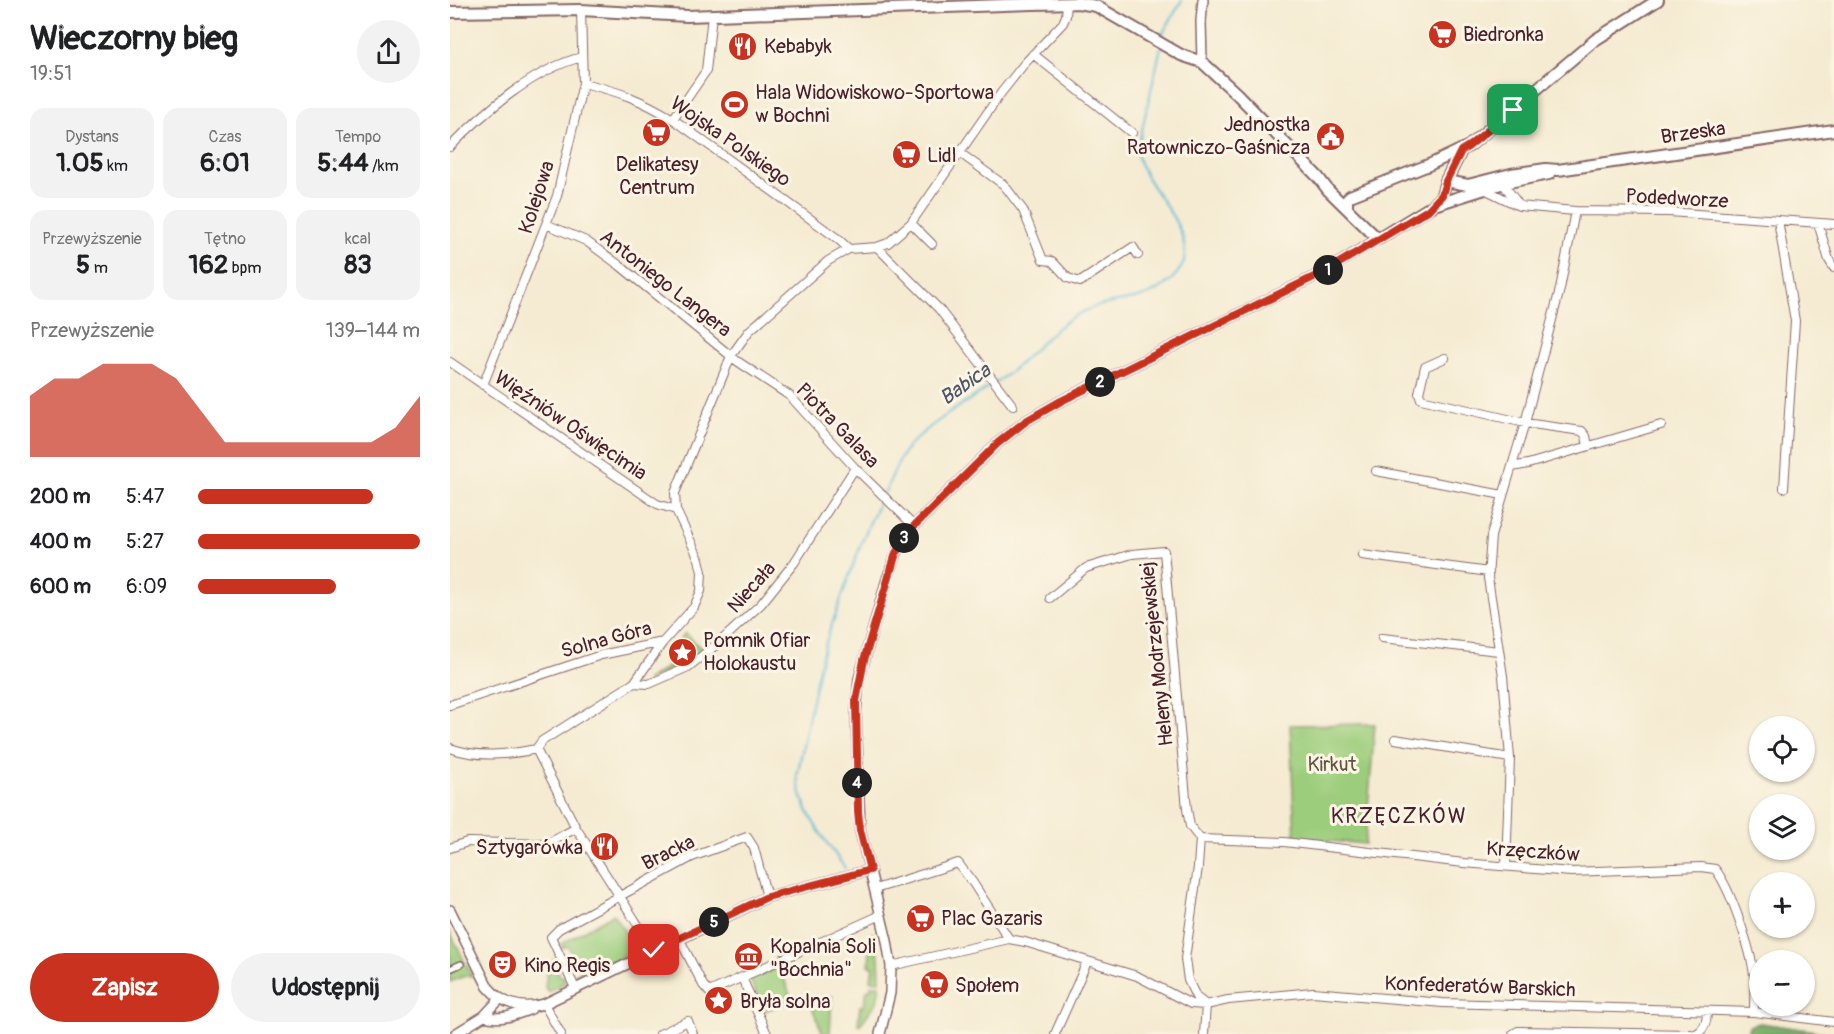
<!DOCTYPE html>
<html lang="pl">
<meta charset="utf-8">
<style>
body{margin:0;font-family:Pangolin,sans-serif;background:#f2f2f2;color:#202124;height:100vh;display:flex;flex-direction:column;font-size:22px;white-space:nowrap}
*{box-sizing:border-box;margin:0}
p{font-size:20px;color:#757577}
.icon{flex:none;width:33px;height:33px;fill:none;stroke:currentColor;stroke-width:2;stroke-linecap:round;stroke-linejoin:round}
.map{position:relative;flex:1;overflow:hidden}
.details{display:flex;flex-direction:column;background:#fff;width:450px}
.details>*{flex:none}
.buttons{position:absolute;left:1299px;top:716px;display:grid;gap:12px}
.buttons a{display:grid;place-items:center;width:66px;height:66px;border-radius:50%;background:#fff;box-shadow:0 2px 4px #0004;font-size:30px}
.pin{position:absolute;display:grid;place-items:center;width:51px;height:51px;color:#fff;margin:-26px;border-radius:12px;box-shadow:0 3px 9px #0006}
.km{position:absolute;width:30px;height:30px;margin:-15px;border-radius:50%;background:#222;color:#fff;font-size:16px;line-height:30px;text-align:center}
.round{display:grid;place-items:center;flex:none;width:63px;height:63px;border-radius:32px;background:#f2f2f2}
.headline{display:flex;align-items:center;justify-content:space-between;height:102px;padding:0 30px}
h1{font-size:33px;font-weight:700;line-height:45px}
.metrics{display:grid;grid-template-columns:repeat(3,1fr);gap:9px;height:102px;padding:6px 30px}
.metrics div{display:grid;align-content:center;border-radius:15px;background:#f2f2f2;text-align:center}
.metrics b{font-size:26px;font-weight:700}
.metrics small{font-size:16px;font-weight:400}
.metrics p{font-size:16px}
.chart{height:168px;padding:12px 30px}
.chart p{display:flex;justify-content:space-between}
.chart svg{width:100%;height:108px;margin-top:6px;fill:#c8321e;opacity:.7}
.primary-button{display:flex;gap:12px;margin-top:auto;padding:12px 30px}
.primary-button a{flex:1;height:69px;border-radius:36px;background:#c8321e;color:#fff;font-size:24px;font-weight:700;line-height:69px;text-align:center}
.primary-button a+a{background:#f2f2f2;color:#202124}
ul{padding:0 30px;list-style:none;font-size:20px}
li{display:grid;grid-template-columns:96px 72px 1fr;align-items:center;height:45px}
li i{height:15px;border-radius:8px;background:#c8321e}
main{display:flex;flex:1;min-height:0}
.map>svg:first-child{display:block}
</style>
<main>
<section class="details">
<div class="headline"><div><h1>Wieczorny bieg</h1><p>19:51</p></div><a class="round"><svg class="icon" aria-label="share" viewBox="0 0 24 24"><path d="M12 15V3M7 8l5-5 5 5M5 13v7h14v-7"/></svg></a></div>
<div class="metrics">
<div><p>Dystans</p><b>1.05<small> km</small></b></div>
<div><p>Czas</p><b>6:01</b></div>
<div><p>Tempo</p><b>5:44<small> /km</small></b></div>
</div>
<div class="metrics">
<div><p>Przewyższenie</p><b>5<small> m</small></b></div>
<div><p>Tętno</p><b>162<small> bpm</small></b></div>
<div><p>kcal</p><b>83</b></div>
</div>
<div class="chart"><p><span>Przewyższenie</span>139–144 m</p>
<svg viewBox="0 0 160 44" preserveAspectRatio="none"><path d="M0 44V19L10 12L20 12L30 6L40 6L50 6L60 12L70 25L80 38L90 38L100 38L110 38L120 38L130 38L140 38L150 32L160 19V44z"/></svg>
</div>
<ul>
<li><b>200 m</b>5:47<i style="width:79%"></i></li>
<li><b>400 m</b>5:27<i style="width:100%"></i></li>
<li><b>600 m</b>6:09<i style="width:62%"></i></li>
</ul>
<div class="primary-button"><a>Zapisz</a><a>Udostępnij</a></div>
</section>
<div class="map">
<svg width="1384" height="1034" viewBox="0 0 1384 1034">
<rect width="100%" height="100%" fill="#fcf5e5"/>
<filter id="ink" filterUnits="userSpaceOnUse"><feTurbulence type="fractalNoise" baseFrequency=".0167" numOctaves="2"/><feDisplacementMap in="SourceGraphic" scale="12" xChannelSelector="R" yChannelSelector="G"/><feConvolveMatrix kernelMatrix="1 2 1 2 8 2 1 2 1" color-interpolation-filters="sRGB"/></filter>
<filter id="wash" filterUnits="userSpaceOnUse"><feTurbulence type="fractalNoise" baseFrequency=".008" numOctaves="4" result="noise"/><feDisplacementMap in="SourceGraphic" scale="24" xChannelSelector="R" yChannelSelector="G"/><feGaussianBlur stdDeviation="1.35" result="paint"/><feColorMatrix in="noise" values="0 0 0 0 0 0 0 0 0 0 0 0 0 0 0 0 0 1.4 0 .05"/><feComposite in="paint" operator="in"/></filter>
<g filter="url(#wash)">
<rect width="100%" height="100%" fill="#f5ebd2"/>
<path fill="#9ccd7c" stroke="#737654" stroke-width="1.5" d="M 235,633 L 254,651 L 237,664 L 196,681 L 230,659 L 237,658 L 240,651 L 232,644 L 231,638 Z
M 925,724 L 915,844 L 845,838 L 840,725 Z
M 163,914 L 187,950 L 127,978 L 125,974 L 131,971 L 118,946 L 112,948 L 111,944 Z
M 0,932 L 22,976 L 15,976 L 0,982 Z
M 422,933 L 429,957 L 430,981 L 421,980 L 423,967 L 419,965 C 422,955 414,940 422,933 Z
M 104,959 L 110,969 L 107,970 L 110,976 L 114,977 L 115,982 L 98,992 L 95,987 L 97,973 Z
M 330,967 L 342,1001 L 314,1011 L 301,982 L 302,978 Z
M 421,985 L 430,985 L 427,1002 L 410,1025 L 408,1025 L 410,1006 L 414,1006 L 417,990 L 420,990 Z
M 382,996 L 380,1034 L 373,1034 L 359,1000 Z"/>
<path fill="#7db06c" stroke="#64684c" stroke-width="1.5" d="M 1310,1023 L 1365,1031 L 1376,1034 L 1297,1034 L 1299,1026 Z"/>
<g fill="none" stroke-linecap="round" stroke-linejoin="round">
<path stroke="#59b9d7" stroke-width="2" d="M 712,39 L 713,33 L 732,0
M 395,868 C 373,836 353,816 347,776 C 356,735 362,693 373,652 C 378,633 386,615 392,596 C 405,560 417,525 435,491 C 442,478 448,459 458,447 C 487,416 527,398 560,372 C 585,352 606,322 637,310 C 668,297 692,306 721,280 C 726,275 732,268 734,261 C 742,221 690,185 687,151 L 711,47"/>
</g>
</g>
<g filter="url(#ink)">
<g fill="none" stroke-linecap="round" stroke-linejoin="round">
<defs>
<path id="pedestrian" d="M 0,969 L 11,964"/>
<path id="minor" d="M 583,54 L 682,133
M 133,83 C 170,92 190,99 223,119 L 388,239 L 399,249
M 223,119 L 256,71 L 262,15
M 0,147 C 34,112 84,69 132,57
M 510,153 L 554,185 L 573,210 L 593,260 L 602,261 L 618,278 L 630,282 L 683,247 L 688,255
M 1051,181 L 1069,205
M 1034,189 L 1069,206 L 1125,211 L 1219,212 L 1384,224
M 1328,220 L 1345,321 L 1334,488
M 461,223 L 482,244
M 1368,223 L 1379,260 L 1384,268
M 96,224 L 136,241 L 169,265 L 287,361 L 340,396 L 405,468 L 464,526
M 427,247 L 489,309 L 563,406
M 995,358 L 975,367 L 969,393 L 971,399 L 1075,423 L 1132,431 L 1136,436 L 1138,446
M 0,362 L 207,504 L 226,510
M 33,385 L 107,196 L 133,83 L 131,10
M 1062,467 L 1078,464 L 1211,425
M 926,471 L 1053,495
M 912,555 L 1039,572
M 600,598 L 636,568 L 682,554 L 714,551 L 737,809 L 740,826 L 750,839
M 932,638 L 1049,651
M 184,683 L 199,684 L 238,667 L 272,640 L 311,604 L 344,563 L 405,468
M 0,705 L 151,655 L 213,642
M 945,739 L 1060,758
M 0,748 C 28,758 57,755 86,749
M 750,839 L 834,842 L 1014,863 L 1121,872 L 1251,867 L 1265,869 C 1281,889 1301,950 1304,975 C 1305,987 1304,1000 1304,1012
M 750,839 L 748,867 L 735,959 L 738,980 L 746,997 L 755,1004
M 0,848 L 17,842 L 97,844 L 126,828
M 1056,866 L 1060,758 L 1053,676 L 1038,578 L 1041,536 L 1075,423 L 1110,289 L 1125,211
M 425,889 L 508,863 L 523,883 L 559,939
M 229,938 L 253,985 L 259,992 L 431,915
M 204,950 L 126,828 L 86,749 L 92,741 L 184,683 L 213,642 L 244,607 L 251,591 L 252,572 L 249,559 L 226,510 L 225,493 L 281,356 L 299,331 L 378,261 L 399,249 L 427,247 L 438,243 L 461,223 L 551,93 L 574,64 L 613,23 L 616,16 L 617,3
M 441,966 L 559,939 L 575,942 L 687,976 L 741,1004 L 756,1005 L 778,1000 L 863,992 L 993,1003 L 1304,1012 L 1384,1022
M 292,978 L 317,1034
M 125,988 L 101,937 L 109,929 L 242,857 L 297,837 L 304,848 L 317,897
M 94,1004 L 111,1034
M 210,1034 L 238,1021 L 243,1034
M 605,1034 L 637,962
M 754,1034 L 756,1005
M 1063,1034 L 1068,1031 L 1241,1034
M 1245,1034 C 1255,1031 1257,1020 1257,1011"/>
<path id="tertiary" d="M 752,62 L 751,21 L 753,0
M 0,910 L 38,987 C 52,1004 72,1010 94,1004 L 317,897 L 420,870
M 34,1016 C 51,1021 65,1015 81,1009
M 5,1034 L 34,1016 L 50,999
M 430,1034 L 440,993 L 441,966 L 437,941 L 410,830 L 406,713 L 409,679 L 437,579 L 450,544 L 464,526 L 548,443 L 576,421 L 611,401 L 874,272 L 928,239"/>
<path id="secondary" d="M 0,12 L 131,10 L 237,16 L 583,4 L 628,3 L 646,6 L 731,55 L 752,62 L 787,94 L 868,177 L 878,190 L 928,239 L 984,205 L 992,195 L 996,181 L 1011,151
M 996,181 L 1018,185 L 1061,174 L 1096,169 L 1108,170 L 1384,130
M 984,205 L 1054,183 L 1099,174
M 897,208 L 897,200 L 900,196 L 981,164 L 1019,146 L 1145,40 L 1208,0"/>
</defs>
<use href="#pedestrian" stroke="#866665" stroke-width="8"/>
<use href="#minor" stroke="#866665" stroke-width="10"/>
<use href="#tertiary" stroke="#866665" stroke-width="12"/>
<use href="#secondary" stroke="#866665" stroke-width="14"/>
<use href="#pedestrian" stroke="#fff" stroke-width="5"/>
<use href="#minor" stroke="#fff" stroke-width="8"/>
<use href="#tertiary" stroke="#fff" stroke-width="9"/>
<use href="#secondary" stroke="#fff" stroke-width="10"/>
</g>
</g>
<g fill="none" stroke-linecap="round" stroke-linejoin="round" filter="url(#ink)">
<defs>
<path id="route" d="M 204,950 L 317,897 L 420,870 L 410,830 L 408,812 L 406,701 L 414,660 L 446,553 L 464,526 L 548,443 L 576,421 L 611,401 L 874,272 L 978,210 L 992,195 L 996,181 L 1011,151 L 1019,146 L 1063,110"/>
</defs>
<use href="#route" stroke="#fff" stroke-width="12"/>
<use href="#route" stroke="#c8321e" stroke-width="8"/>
</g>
<defs>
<symbol id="supermarket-disc" viewBox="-11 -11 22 22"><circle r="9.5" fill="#c8321e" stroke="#fcf5e5"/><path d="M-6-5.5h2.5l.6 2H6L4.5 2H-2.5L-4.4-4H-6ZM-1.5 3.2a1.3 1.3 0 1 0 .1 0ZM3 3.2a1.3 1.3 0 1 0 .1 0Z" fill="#fff"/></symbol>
<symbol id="restaurant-disc" viewBox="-11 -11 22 22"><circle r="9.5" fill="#c8321e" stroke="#fcf5e5"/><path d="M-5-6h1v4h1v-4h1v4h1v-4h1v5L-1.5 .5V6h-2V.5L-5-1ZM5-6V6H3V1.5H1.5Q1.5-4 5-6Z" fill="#fff"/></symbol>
<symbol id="stadium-disc" viewBox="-11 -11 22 22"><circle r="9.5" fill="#c8321e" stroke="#fcf5e5"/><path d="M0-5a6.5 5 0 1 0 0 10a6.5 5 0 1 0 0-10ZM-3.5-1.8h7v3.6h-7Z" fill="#fff"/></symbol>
<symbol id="civic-disc" viewBox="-11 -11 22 22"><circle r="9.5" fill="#c8321e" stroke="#fcf5e5"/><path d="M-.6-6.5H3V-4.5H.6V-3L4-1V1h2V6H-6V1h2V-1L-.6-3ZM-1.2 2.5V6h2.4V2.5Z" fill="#fff"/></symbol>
<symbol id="sight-disc" viewBox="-11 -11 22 22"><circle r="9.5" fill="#c8321e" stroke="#fcf5e5"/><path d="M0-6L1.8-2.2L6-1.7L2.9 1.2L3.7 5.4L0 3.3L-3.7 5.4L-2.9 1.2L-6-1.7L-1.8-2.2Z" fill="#fff"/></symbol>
<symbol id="museum-disc" viewBox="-11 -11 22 22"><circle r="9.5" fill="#c8321e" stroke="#fcf5e5"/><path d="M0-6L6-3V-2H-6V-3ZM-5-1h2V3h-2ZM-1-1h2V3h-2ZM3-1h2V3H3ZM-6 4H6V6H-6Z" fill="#fff"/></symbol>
<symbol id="theatre-disc" viewBox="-11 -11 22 22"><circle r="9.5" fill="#c8321e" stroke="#fcf5e5"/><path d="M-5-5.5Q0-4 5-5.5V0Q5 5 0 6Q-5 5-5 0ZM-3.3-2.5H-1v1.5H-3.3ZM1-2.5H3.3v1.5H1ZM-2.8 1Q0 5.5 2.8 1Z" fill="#fff"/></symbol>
</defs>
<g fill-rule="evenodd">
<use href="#supermarket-disc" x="976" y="18" width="33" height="33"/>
<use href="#restaurant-disc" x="276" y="30" width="33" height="33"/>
<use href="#stadium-disc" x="268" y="88" width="33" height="33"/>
<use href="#supermarket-disc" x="190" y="116" width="33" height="33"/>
<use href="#civic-disc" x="864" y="120" width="33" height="33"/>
<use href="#supermarket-disc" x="440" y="138" width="33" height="33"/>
<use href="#sight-disc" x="216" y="636" width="33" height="33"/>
<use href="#restaurant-disc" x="138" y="830" width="33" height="33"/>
<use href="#supermarket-disc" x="454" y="902" width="33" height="33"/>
<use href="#museum-disc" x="282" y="940" width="33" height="33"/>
<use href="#theatre-disc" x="36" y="948" width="33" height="33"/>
<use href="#supermarket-disc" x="468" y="968" width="33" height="33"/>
<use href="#sight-disc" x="252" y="984" width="33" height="33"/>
</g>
<g text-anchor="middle" stroke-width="6" stroke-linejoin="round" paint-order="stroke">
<g font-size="20" fill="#4a1f2b" stroke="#fcf5e5" text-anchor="start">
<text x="1013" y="41">Biedronka</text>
<text x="314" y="53">Kebabyk</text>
<text x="305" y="99">Hala Widowiskowo-Sportowa<tspan x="305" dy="23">w Bochni</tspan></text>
<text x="860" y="131" text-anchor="end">Jednostka<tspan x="860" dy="23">Ratowniczo-Gaśnicza</tspan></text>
<text x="477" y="162">Lidl</text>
<text x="207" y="171" text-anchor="middle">Delikatesy<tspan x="207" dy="23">Centrum</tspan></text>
<text x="253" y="647">Pomnik Ofiar<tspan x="253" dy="23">Holokaustu</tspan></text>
<text x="133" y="854" text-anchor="end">Sztygarówka</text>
<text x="491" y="925">Plac Gazaris</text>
<text x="320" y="953">Kopalnia Soli<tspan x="320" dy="23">"Bochnia"</tspan></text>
<text x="74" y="972">Kino Regis</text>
<text x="505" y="992">Społem</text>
<text x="290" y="1008">Bryła solna</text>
</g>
<g font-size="20" fill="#4a1f2b" stroke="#fcf5e5">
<text transform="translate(1243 132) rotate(-8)" y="7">Brzeska</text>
<text transform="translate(281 141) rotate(35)" y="7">Wojska Polskiego</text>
<text transform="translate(86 197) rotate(-72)" y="7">Kolejowa</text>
<text transform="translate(1227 198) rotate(3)" y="7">Podedworze</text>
<text transform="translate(216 283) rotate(38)" y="7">Antoniego Langera</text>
<text transform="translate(121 425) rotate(34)" y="7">Więźniów Oświęcimia</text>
<text transform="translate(388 425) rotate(46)" y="7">Piotra Galasa</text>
<text transform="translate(301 587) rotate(-48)" y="7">Niecała</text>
<text transform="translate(156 639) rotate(-15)" y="7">Solna Góra</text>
<text transform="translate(706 654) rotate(-96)" y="7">Heleny Modrzejewskiej</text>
<text transform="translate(1083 851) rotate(4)" y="7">Krzęczków</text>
<text transform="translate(218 852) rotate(-26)" y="7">Bracka</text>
<text transform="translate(1030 986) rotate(2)" y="7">Konfederatów Barskich</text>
</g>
<g font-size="20" fill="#635343" stroke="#fcf5e5">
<text x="882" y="771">Kirkut</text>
</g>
<g font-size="21" font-style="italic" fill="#4f5567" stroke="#fcf5e5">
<text transform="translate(515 384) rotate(-35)" y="7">Babica</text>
</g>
<g font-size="21" letter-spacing="1.5" fill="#4a1f2b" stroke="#fcf5e5">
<text x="949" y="823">KRZĘCZKÓW</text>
</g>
</g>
</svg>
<div class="buttons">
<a><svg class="icon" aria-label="locate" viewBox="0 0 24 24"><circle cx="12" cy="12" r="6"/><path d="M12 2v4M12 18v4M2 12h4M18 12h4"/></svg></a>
<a><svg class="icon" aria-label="layers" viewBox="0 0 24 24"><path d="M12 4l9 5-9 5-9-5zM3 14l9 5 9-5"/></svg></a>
<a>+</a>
<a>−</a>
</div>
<div class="pin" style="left:1063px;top:110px;background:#1e9e55"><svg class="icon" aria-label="arrive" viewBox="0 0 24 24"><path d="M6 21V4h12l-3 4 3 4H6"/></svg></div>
<div class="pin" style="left:204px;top:950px;background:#d93025"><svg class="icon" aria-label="check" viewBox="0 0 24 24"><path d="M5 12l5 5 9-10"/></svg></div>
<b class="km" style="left:878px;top:270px">1</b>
<b class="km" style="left:650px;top:382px">2</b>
<b class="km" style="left:454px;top:538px">3</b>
<b class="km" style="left:407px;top:783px">4</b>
<b class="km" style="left:264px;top:922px">5</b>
</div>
</main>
